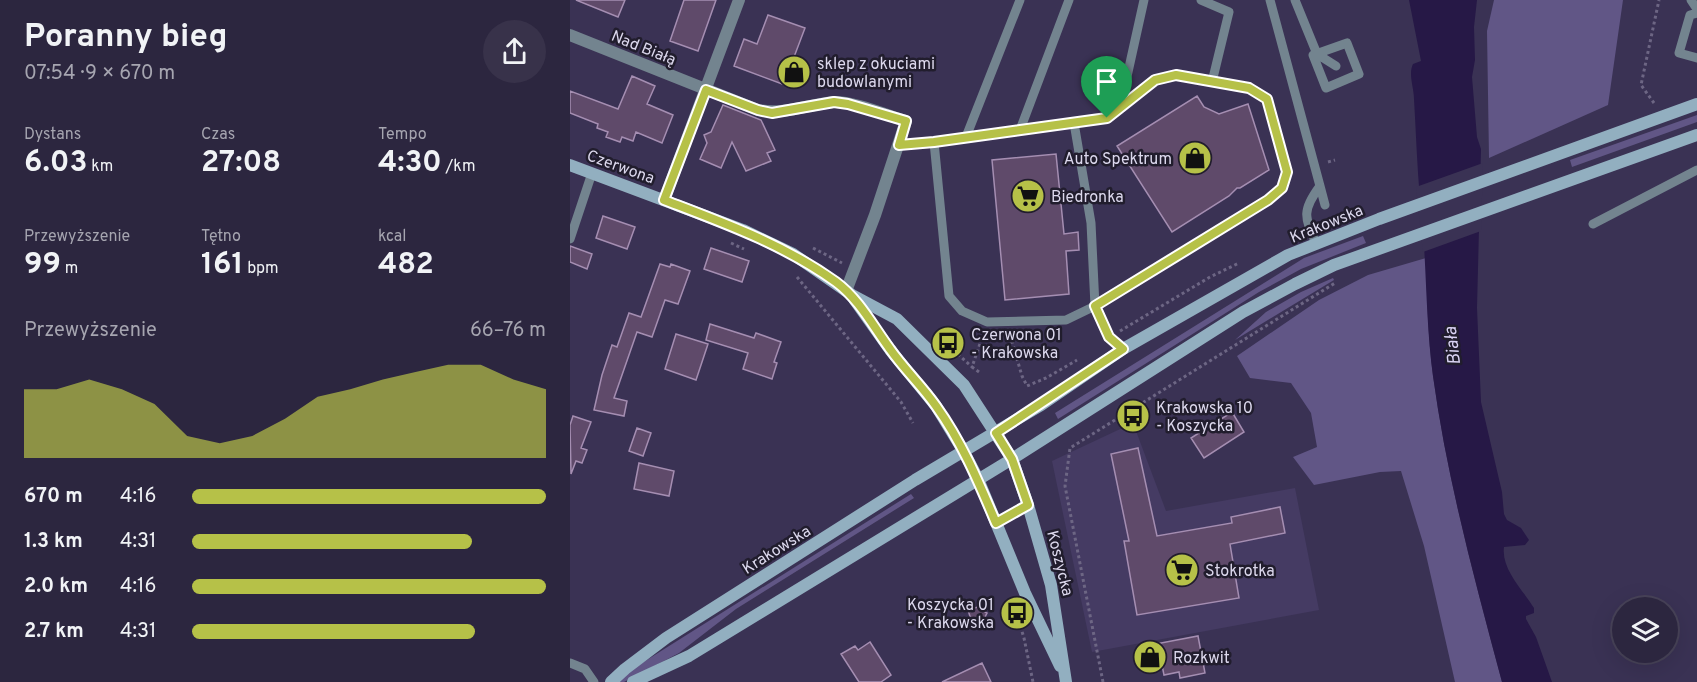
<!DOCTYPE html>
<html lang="pl">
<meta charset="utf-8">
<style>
body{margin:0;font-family:Overpass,sans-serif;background:#38324a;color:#f1f3f6;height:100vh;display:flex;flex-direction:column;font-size:22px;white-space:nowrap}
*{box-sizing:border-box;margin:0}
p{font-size:20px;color:#a6a5b0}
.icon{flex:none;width:33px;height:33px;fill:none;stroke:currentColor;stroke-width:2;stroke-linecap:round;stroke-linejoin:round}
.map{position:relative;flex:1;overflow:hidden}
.drawer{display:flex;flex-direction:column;background:#2c263f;width:570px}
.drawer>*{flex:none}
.fabs{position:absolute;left:1042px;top:597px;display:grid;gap:12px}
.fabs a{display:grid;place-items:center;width:66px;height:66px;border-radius:50%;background:#2c263f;box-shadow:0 6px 24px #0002,0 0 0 2px #484359;font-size:30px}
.pin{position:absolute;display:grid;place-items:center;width:51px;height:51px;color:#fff;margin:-62px -26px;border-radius:50% 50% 50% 0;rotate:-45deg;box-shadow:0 0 6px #0007}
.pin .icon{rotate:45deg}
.round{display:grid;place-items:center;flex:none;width:63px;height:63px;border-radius:32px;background:#38324a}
.overview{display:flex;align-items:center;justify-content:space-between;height:102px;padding:0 24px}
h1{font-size:33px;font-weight:700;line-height:45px}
.figures{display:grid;grid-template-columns:repeat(3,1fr);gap:9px;height:102px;padding:6px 24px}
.figures div{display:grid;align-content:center}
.figures b{font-size:30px;font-weight:700}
.figures small{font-size:16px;font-weight:400}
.figures p{font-size:16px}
.chart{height:168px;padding:12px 24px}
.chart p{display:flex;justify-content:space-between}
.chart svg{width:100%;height:108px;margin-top:6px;fill:#b6c148;opacity:.7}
ul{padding:0 24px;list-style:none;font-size:20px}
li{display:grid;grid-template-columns:96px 72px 1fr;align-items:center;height:45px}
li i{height:15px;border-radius:8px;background:#b6c148}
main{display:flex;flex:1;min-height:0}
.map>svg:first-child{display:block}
</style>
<main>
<section class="drawer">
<div class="overview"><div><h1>Poranny bieg</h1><p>07:54 · 9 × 670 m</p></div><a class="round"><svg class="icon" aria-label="share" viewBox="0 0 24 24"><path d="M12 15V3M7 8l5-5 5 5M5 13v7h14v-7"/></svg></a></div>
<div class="figures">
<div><p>Dystans</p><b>6.03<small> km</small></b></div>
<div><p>Czas</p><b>27:08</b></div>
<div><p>Tempo</p><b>4:30<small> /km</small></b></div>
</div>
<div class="figures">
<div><p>Przewyższenie</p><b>99<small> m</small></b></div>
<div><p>Tętno</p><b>161<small> bpm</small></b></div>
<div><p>kcal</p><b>482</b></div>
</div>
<div class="chart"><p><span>Przewyższenie</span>66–76 m</p>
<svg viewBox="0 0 160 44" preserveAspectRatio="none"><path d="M0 44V16L10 16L20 12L30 16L40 22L50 35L60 38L70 35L80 28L90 19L100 16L110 12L120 9L130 6L140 6L150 12L160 16V44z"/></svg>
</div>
<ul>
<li><b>670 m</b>4:16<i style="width:100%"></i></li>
<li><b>1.3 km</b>4:31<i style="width:79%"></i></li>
<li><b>2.0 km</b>4:16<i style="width:100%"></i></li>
<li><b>2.7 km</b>4:31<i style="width:80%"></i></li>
</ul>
</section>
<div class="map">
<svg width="1127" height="682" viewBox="0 0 1127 682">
<rect width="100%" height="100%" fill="#3a3254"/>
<path fill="#453b63" d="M 563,423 L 596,511 L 725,488 L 749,610 L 522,652 L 482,461 Z"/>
<path fill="#615686" d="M 924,0 L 1053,0 L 1038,105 L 919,158 L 917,31 Z
M 1127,115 L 1127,122 L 1002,167 L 1000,160 Z
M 793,236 L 796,243 L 731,269 L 689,292 L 488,419 L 485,413 L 718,268 L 734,258 Z
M 856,258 C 857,298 858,337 863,376 C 877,479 905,581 932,682 L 885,682 L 854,546 L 831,471 L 810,472 L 744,485 L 723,457 L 747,447 L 741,413 L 721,383 L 680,378 L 667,356 L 749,300 L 798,275 Z
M 763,278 L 764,280 L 665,340 L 696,312 L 731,292 Z
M 341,494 L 344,498 L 166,609 L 109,653 L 54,682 L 45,682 L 45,680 Z"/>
<path fill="#261846" d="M 839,0 L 907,0 L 904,27 L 905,60 L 902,77 L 907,137 L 911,149 L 907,308 L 911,402 L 932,492 L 934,514 L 937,520 L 951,528 L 959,540 L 955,545 L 934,547 C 931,569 953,590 964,608 L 964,613 L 956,616 L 956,619 L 966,637 L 982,682 L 932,682 C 905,581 877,479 863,376 C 855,317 857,258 850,199 C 847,166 846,133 844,99 C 844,88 838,74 843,64 L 851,61 Z"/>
<path fill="#3a3254" d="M 913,163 L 911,231 L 853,252 L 846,187 Z"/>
<path fill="#5f4a6a" stroke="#a58eb2" stroke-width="1.5" d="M 6,0 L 55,0 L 48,17 Z
M 114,0 L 146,0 L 128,51 L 100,41 Z
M 198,15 L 235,28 L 224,57 L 233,60 L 223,88 L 164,66 L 174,39 L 187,44 Z
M 62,76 L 85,86 L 77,104 L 103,115 L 92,143 L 66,132 L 63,141 L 52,137 L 50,142 L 36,137 L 38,132 L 27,128 L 28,124 L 0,113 L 0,91 L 48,109 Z
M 627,96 L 634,107 L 649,114 L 678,104 L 699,170 L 670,188 L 667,188 L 659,196 L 602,232 L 547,146 Z
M 153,105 L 191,120 L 205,150 L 197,153 L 201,161 L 176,171 L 162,142 L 151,168 L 130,159 L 137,143 L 134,135 L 141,132 Z
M 486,154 L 494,234 L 508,232 L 509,250 L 496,251 L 499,294 L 435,300 L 422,160 Z
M 33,216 L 65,227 L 57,249 L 26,238 Z
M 0,246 L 22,254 L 17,269 L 0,262 Z
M 141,248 L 179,261 L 172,282 L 134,269 Z
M 90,264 L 100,267 L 101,264 L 120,271 L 108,304 L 95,300 L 82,337 L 67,332 L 44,398 L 57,401 L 54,416 L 24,410 L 32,375 L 42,345 L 47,347 L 59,313 L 71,317 Z
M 140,324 L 184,338 L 186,333 L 211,342 L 204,362 L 207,363 L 202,379 L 173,369 L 178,353 L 136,340 Z
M 106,334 L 138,344 L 126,380 L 95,369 Z
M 662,412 L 674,432 L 634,458 L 621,438 Z
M 3,416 L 21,422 L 11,448 L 17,450 L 12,463 L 6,461 L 1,474 L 0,425 Z
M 67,428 L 81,433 L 73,456 L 59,451 Z
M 568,448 L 587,536 L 662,523 L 661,517 L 710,507 L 715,533 L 660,544 L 669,598 L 567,615 L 554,541 L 559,541 L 541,454 Z
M 69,463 L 104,471 L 99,496 L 64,489 Z
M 411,606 L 413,611 L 417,613 L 415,617 L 417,622 L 403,626 L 398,610 Z
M 628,636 L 635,673 L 610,678 L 609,672 L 594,675 L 591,660 L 578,663 L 575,646 Z
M 300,642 L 321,675 L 311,682 L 289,682 L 271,654 L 285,646 L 288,650 Z
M 412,663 L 421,682 L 372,682 Z"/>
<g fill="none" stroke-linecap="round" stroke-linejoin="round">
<path stroke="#6d6684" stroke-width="3" stroke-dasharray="3 3" stroke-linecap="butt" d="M 1084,103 L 1071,85 L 1089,0
M 758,162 L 765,160
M 161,243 L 174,249
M 243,248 L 272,263
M 227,277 L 331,402 L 343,423
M 550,331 L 640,277 L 669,263
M 440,335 L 452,376 L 457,386 L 476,378 L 507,360
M 370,338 L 402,367
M 409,372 L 402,367 L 413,335
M 445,609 L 454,638 L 463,682
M 533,682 L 495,486 L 500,448 L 765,283"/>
<path stroke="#73848f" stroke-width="9" d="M 631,0 L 659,12 L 642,82
M 700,0 L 750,186 C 732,210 734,217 746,243
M 725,0 L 747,54 L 766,66
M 1121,0 L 1127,9
M 1127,13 L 1120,15 L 1109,53 L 1127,58
M 777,43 L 789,74 L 756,88 L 743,55 Z
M 550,108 L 574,0
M 504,123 L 521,223 L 525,306 L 539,337 L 553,349
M 450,130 L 499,0
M 396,137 L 450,0
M 329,145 L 364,142 L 379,296 L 392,311 L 417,322 L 496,320 L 525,306 L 698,200 L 712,188 L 717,172 L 697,99 L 679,88 L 606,75 L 585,80 L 537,118 L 364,142
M 750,186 L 755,205
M 1023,224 L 1127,170
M 0,239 L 22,173
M 0,663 L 15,669 L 24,682"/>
<path stroke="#73848f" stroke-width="12" d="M 0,35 L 188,110 C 214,115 237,105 263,102 C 283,101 316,115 336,121 L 305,215 L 276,291
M 94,200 L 169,0"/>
<path stroke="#92afc0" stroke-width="12" d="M 0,165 L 173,230 L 223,254 L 282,295 L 327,319 L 394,385 L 442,459 L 458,505 L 481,585 L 496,682
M 284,299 L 321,351 L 366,406 L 394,452 L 408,479 L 455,593 L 490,666
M 41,682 L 55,669 L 96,638 L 345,480 L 471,405 L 553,349 L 718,255 L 809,219 L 1127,104
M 63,682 L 119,656 L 442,459 L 673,312 L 725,284 L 764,265 L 1127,135"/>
</g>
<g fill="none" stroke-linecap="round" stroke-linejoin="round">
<defs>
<path id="route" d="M 606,75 L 679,88 L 697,99 L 717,172 L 712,188 L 698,200 L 525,306 L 539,337 L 553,349 L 426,433 L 442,459 L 458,505 L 426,523 C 409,483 392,442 366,406 C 352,386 334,369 320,349 C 303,326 289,299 266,282 C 213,244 154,223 94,200 L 136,90 L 188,110 L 202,113 L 264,102 L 278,104 L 336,121 L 329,145 L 364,142 L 537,118 L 585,80 Z"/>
</defs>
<use href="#route" stroke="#fff" stroke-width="12"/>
<use href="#route" stroke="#b6c148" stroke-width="8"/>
</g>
<defs>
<symbol id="shop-disc" viewBox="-11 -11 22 22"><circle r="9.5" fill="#b6c148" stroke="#211d2d"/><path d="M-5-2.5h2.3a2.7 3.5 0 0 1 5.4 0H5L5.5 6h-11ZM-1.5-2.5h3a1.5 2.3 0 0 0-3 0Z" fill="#111"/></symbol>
<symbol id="supermarket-disc" viewBox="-11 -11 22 22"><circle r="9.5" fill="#b6c148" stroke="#211d2d"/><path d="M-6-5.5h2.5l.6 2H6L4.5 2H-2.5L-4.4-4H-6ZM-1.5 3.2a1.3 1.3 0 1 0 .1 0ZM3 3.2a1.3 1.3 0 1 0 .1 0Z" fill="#111"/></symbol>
<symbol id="bus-disc" viewBox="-11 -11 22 22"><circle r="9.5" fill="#b6c148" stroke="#211d2d"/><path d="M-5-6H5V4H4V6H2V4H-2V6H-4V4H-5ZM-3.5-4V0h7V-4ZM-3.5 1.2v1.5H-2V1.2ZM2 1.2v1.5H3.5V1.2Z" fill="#111"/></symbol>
</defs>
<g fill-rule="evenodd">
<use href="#shop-disc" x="205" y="53" width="38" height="38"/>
<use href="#shop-disc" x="606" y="139" width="38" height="38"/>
<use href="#supermarket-disc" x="439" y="177" width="38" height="38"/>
<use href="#bus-disc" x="359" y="324" width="38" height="38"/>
<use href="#bus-disc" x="544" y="397" width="38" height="38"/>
<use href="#supermarket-disc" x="593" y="551" width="38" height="38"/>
<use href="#bus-disc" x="428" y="594" width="38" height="38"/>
<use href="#shop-disc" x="561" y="638" width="38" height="38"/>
</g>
<g text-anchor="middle" stroke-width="5" stroke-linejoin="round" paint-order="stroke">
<g font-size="16" fill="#dcd8ed" stroke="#211d2d">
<text transform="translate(74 47) rotate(22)" y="6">Nad Białą</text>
<text transform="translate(51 166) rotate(20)" y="6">Czerwona</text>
<text transform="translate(756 223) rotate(-22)" y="6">Krakowska</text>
<text transform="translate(206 549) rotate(-32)" y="6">Krakowska</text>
<text transform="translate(491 563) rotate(76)" y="6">Koszycka</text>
</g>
<g font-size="16" fill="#dcd8ed" stroke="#211d2d" text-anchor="start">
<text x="247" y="69">sklep z okuciami<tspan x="247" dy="18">budowlanymi</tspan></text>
<text x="602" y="164" text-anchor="end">Auto Spektrum</text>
<text x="481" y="202">Biedronka</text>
<text x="401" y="340">Czerwona 01<tspan x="401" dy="18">- Krakowska</tspan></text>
<text x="586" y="413">Krakowska 10<tspan x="586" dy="18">- Koszycka</tspan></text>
<text x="635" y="576">Stokrotka</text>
<text x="424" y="610" text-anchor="end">Koszycka 01<tspan x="424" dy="18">- Krakowska</tspan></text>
<text x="603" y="663">Rozkwit</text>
</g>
<g font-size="18" font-style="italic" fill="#dad3f4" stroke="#211d2d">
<text transform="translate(882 346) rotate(-97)" y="6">Biała</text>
</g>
</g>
</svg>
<div class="fabs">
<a><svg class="icon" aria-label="layers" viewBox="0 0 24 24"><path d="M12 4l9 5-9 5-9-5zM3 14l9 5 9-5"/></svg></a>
</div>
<div class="pin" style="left:537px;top:118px;background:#1e9e55"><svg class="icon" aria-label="arrive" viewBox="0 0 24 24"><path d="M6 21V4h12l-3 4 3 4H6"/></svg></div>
</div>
</main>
